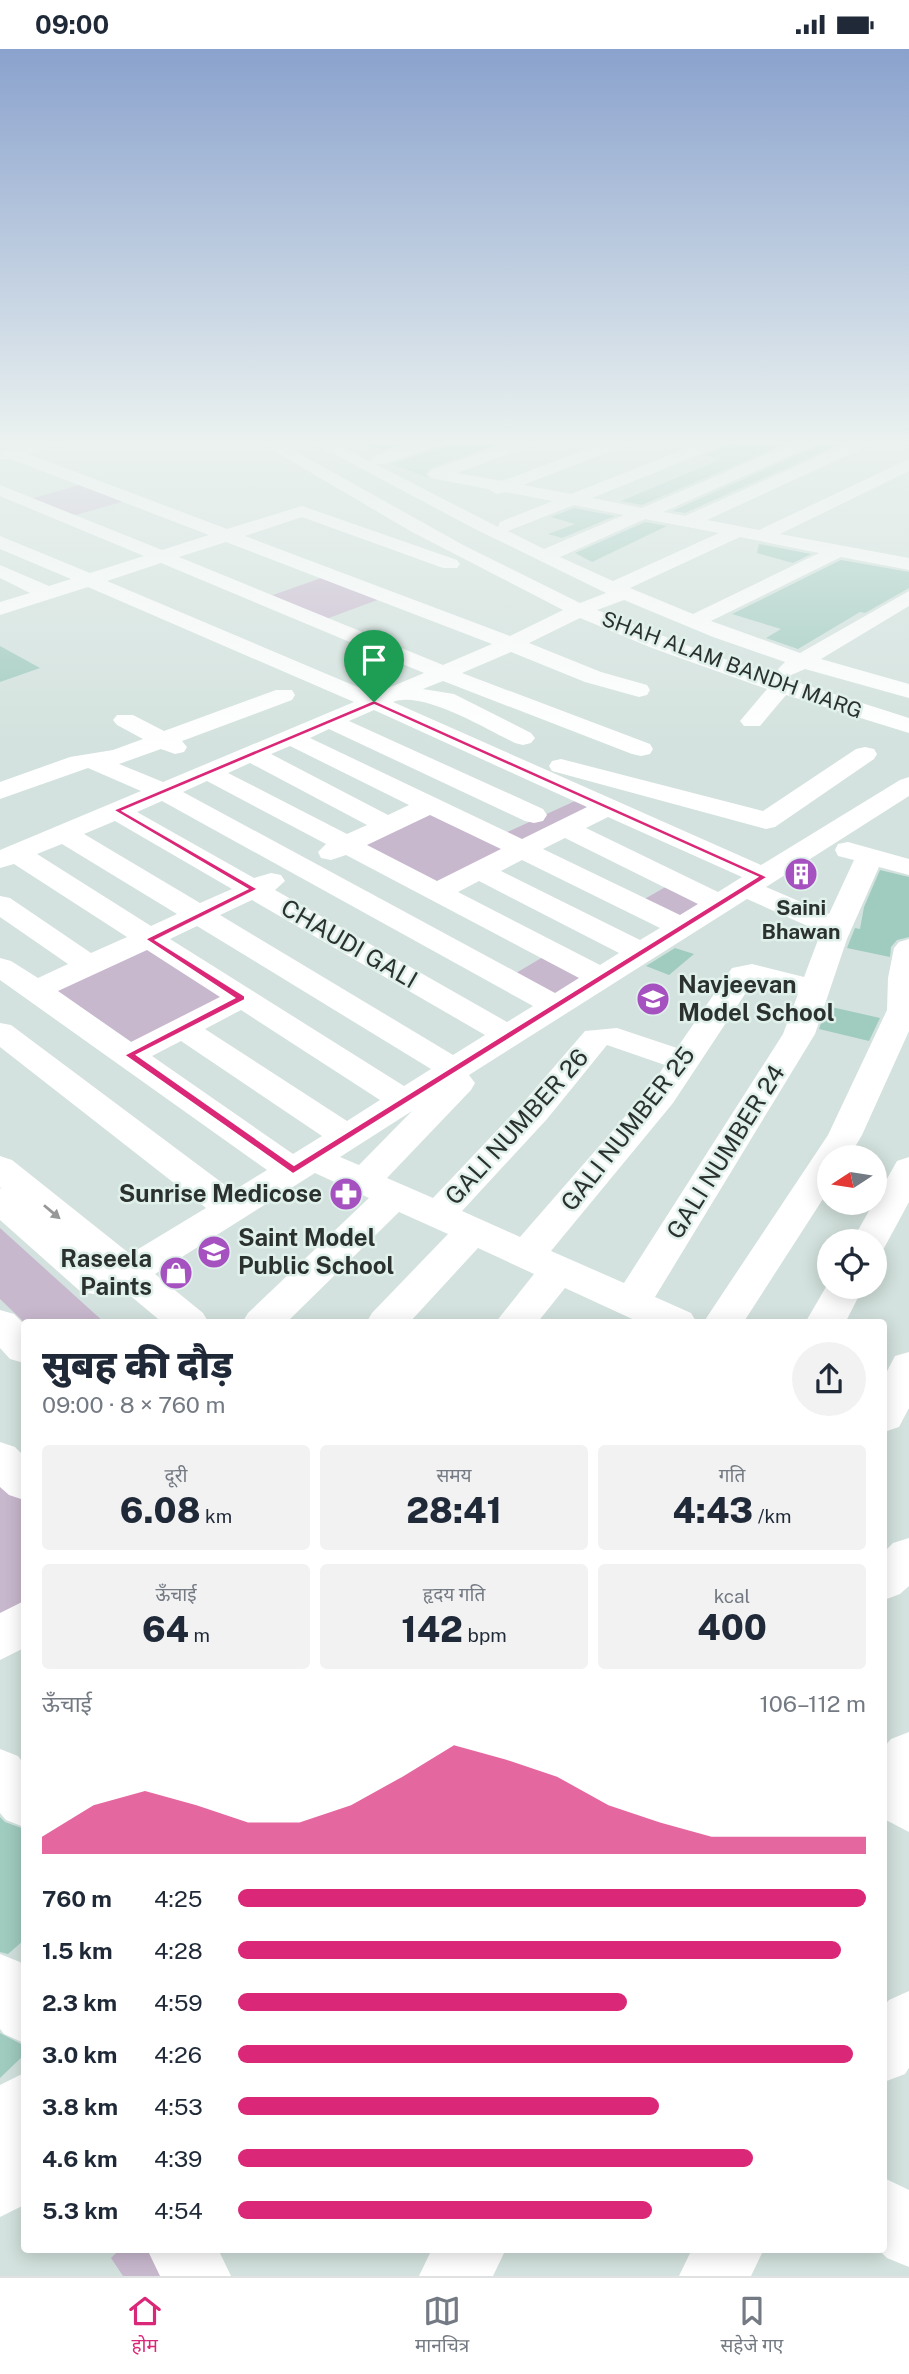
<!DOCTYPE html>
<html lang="hi">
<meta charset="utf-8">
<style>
body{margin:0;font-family:"Public Sans","Noto Sans Devanagari",sans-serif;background:#f2f2f3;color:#1f2937;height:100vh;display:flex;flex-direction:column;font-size:26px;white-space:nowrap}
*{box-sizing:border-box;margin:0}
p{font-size:23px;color:#747a83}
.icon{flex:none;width:38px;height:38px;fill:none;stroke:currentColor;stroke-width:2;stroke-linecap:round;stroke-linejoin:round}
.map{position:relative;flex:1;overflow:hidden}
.side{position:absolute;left:21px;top:1270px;width:866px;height:934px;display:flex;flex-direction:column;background:#fff;border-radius:7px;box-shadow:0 4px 18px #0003}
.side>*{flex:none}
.needle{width:46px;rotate:258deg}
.buttons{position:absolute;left:817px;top:1096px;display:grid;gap:14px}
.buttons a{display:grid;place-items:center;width:70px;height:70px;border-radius:50%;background:#fff;box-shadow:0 4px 18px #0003;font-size:35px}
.pin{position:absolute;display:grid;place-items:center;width:60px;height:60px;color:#fff;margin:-72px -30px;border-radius:50% 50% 50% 0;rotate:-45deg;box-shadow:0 0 7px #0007}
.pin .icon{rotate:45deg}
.round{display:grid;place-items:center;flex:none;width:74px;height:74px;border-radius:37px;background:#f2f2f3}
.overview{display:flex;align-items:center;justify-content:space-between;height:119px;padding:0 21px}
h1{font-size:38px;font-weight:800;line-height:52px}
.metrics{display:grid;grid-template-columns:repeat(3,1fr);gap:10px;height:119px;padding:7px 21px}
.metrics div{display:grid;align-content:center;border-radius:7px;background:#f2f2f3;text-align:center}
.metrics b{font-size:35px;font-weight:800}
.metrics small{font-size:19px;font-weight:400}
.metrics p{font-size:19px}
.chart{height:196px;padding:14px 21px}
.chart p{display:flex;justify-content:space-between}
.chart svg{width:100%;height:126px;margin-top:7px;fill:#db2777;opacity:.7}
ul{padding:0 21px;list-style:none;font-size:23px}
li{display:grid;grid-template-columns:112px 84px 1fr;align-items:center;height:52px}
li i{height:18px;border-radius:9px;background:#db2777}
.status{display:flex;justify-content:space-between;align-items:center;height:49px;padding:0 35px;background:#fff;direction:ltr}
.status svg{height:19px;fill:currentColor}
.tab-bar{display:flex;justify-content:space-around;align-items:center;height:98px;border-top:2px solid #e0e1e3;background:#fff;font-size:19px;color:#747a83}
.tab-bar a{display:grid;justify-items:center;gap:4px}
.tab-bar .selected{color:#db2777}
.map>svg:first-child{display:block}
</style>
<div class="status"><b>09:00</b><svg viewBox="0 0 49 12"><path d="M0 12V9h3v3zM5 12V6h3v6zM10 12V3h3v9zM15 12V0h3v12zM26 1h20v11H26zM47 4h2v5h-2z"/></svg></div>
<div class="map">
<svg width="909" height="2227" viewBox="0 0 909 2227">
<rect width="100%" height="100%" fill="#d3e2de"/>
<path fill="#c8b8ce" d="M 82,435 L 125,452 L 72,467 L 30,450 Z
M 324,528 L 380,550 L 326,570 L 270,547 Z
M 575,752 L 594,760 L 521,796 L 501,786 Z
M 430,763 L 507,801 L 440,836 L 362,796 Z
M 669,836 L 703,852 L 676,869 L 641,852 Z
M 145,899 L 222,947 L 133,994 L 57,942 Z
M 548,905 L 593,928 L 555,951 L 511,927 Z
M 0,1179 L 105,1274 L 25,1274 L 0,1250 Z
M 0,1427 L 24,1452 L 24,1555 L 0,1573 Z
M 118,2202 L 155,2202 L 173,2227 L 123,2227 L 111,2209 Z"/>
<path fill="#a0cbbf" d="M 368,390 L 418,390 L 384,401 L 367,396 Z
M 452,390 L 513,390 L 430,419 L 425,425 L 428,429 L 392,415 L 448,395 Z
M 735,390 L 796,390 L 642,456 L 621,452 L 721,410 L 705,406 L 731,395 Z
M 826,390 L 851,390 L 685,464 L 672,462 L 822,395 Z
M 574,459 L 615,467 L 562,489 L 548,485 L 575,475 L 551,468 Z
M 645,473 L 667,477 L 592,513 L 575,504 Z
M 759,495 L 811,505 L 793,514 L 757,504 Z
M 841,511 L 909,523 L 909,539 L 865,564 L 860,563 L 798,600 L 766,589 L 781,580 L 732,565 Z
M 0,597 L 40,619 L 0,633 Z
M 880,821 L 909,828 L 909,888 L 897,891 L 891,898 L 890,908 L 847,899 L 855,879 L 860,880 L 864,858 Z
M 675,899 L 694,905 L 669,926 L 646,917 Z
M 827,957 L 880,969 L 869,992 L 819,980 Z
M 0,1768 L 5,1773 L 24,1780 L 24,1891 L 8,1905 L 0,1903 Z
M 0,1984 L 21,1995 L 24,2001 L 24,2006 L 0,2029 Z"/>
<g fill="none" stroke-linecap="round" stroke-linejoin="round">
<path fill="#fff" fill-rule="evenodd" d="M 45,390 L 70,390 L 68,393 L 28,405 L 227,480 L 302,457 L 457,511 L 460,515 L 457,519 L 443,519 L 302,468 L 245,487 L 510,587 L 563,561 L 412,483 L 254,390 L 273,390 L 465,497 L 580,554 L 606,544 L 475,480 L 306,390 L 326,390 L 373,414 L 371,411 L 373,407 L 426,390 L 449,390 L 447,393 L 385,415 L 375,415 L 498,478 L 500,473 L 553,452 L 505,443 L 497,445 L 488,440 L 431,429 L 428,425 L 431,421 L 520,390 L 542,390 L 540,393 L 457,424 L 502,432 L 614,390 L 636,390 L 634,393 L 523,436 L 571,445 L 710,390 L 732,390 L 730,393 L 592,449 L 642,459 L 802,390 L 823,390 L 821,393 L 663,463 L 685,467 L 857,390 L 878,390 L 876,393 L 707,471 L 759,481 L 909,410 L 909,422 L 780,485 L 909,509 L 909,521 L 841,508 L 711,572 L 800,604 L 909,542 L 909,557 L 821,610 L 909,635 L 909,649 L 805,620 L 789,627 L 781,625 L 778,620 L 785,613 L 713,588 L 624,551 L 597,561 L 709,605 L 909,669 L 909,684 L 786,646 L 760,677 L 744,677 L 740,672 L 767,640 L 652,599 L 580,569 L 529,594 L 601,623 L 647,636 L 650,641 L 647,646 L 639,648 L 585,633 L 511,603 L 462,624 L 650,695 L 653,700 L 650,705 L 641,707 L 632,705 L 443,632 L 423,640 L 454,645 L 531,684 L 535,689 L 531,694 L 523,696 L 515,694 C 486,680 422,641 393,653 L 761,816 L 900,731 L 909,728 L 909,747 L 766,838 L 829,865 L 854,811 L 838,807 L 835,801 L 838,795 L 848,793 L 909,810 L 909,826 L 879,818 L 847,890 L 815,985 L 655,1248 L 691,1264 L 697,1274 L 641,1274 L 565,1239 L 537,1274 L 495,1274 L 534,1225 L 478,1199 L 409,1274 L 366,1274 L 372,1264 L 448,1185 L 399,1163 L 286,1274 L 242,1274 L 248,1264 L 369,1149 L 315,1124 L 155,1225 L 203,1264 L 209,1274 L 163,1274 L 127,1244 L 113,1248 L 81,1243 L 0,1171 L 0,1139 L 2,1140 L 0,1138 L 0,1107 L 12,1111 L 130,1205 L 206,1159 L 0,998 L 0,974 L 11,976 L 233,1142 L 267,1121 L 0,931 L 0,909 L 11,912 L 38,929 L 68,915 L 0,868 L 0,847 L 10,849 L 91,904 L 127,888 L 14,815 L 0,819 L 0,801 L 141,742 L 88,719 L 0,750 L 0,733 L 70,708 L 113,701 L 143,690 L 117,676 L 113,671 L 117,666 L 133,666 L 164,682 L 276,641 L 292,641 L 295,646 L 292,651 L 182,692 L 187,698 L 184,703 L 175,705 L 161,700 L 119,715 L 163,733 L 354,653 L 88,538 L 0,566 L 0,553 L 30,544 L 0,529 L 0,516 L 49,537 L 71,530 L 0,500 L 0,487 L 90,524 L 144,507 L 0,447 L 0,436 L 162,501 L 209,486 L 11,410 L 0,410 L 0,402 ZM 574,456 L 624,466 L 544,500 L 508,482 ZM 645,470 L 719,484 L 613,532 L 560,508 ZM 740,488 L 819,504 L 693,565 L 630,539 ZM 226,493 L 492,595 L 443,616 L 179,508 ZM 161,514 L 424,624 L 374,645 L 107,532 ZM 374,661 L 587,758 L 522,790 L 310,689 L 329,680 L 525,772 L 534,774 L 543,772 L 547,766 L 543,760 L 349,672 ZM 290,697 L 409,756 L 388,766 L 271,705 ZM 250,714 L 367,776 L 347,785 L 228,724 ZM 207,732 L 326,795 L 318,803 L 321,809 L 331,811 L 346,806 L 579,929 L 555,944 L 183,743 ZM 162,752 L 533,957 L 507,973 L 275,841 L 285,832 L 281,826 L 271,824 L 254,829 L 137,763 ZM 430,766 L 501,800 L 437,832 L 367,796 ZM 608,768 L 742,828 L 718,843 L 586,779 ZM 115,772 L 232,840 L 200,854 L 84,785 ZM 565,789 L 698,855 L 680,866 L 543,800 ZM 62,795 L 177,865 L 151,877 L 37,805 ZM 522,811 L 660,879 L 640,891 L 501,822 ZM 479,832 L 619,904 L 600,916 L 458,843 ZM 747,850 L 821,883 L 804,928 L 752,915 L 732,919 L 677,999 L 617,979 L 585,982 L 523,1054 L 433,1149 L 387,1129 L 471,1041 L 475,1034 L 469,1026 ZM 252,851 L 485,986 L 453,1006 L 220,866 ZM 197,877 L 431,1020 L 404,1037 L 170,890 ZM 147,901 L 220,948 L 131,993 L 58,942 ZM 753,933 L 798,945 L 783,985 L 624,1234 L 551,1202 L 673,1054 ZM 241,961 L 380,1051 L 347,1072 L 205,980 ZM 181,992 L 322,1087 L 293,1105 L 152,1007 ZM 607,996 L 665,1016 L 649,1040 L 520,1188 L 462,1162 L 547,1070 ZM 412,1062 L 359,1116 L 340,1108 Z
M 865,698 L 874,700 L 877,705 L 874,710 L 775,778 L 766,780 L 552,722 L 549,717 L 552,712 L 561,710 L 763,762 L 856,700 Z
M 909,890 L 909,982 L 862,1086 L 849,1108 L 830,1108 L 830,1139 L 743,1274 L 703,1274 L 828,1086 L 887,961 L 888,929 L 894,899 L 899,893 Z
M 909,1108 L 909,1153 L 883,1201 L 875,1203 L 875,1192 L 852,1192 L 897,1112 Z
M 830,1231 L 830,1237 L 864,1237 L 845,1274 L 805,1274 Z
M 0,1261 L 14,1265 L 24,1275 L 24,1314 L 10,1310 L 0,1299 Z
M 909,1303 L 909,1359 L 899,1378 L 884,1383 L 884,1328 L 895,1307 Z
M 0,1393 L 15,1398 L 24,1407 L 24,1451 L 9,1446 L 0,1438 Z
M 909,1489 L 909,1537 L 900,1545 L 884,1551 L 884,1503 L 893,1494 Z
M 24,1552 L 24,1599 L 0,1611 L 0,1564 Z
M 909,1683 L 909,1783 L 884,1770 L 884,1698 L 891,1690 Z
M 0,1700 L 18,1707 L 24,1715 L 24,1778 L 6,1771 L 0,1764 Z
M 0,1905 L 20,1913 L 24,1919 L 24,1994 L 4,1985 L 0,1980 Z
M 909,1942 L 909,2019 L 905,2025 L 884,2033 L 884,1957 L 889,1951 Z
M 24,2024 L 24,2156 L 0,2168 L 0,2036 Z
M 884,2129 L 909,2141 L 909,2218 L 887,2209 L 880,2202 L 884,2202 Z
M 148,2202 L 219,2202 L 231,2227 L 160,2227 Z
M 431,2202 L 505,2202 L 493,2227 L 419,2227 Z
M 691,2202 L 763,2202 L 751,2227 L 679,2227 Z"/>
</g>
<defs><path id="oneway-solid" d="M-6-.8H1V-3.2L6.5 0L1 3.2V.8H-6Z" transform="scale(1.75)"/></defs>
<use fill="#959897" href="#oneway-solid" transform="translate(52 1163) rotate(40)"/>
<linearGradient id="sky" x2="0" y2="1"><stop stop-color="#8aa2cd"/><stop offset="0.56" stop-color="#ebf2f0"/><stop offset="1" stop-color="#ebf2f0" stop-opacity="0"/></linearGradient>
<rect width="909" height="702" fill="url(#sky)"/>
<path fill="#db2777" stroke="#fff" stroke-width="2" fill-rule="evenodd" d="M 374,651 L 768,828 L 293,1125 L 124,1006 L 234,949 L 145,890 L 247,840 L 113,761 ZM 374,656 L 757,828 L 294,1116 L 137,1006 L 245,951 L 245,947 L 156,891 L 258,840 L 123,762 Z"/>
<defs>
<symbol id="building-disc" viewBox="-11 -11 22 22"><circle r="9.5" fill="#a551c0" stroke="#e0f0eb"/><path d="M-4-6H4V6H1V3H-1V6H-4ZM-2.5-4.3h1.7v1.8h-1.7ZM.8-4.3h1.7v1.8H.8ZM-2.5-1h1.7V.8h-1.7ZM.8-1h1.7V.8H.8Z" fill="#fff"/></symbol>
<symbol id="school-disc" viewBox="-11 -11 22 22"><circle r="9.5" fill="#a551c0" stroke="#e0f0eb"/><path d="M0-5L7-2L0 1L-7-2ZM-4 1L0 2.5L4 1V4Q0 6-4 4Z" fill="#fff"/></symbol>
<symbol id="pharmacy-disc" viewBox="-11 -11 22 22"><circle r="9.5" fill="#a551c0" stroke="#e0f0eb"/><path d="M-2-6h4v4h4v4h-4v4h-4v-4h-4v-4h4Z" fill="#fff"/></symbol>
<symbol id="shop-disc" viewBox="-11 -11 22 22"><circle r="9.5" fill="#a551c0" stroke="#e0f0eb"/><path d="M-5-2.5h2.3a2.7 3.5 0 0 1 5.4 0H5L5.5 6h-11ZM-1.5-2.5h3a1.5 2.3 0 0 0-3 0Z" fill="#fff"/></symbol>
</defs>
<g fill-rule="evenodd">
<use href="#building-disc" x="782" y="806" width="38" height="38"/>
<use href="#school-disc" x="634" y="931" width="38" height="38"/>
<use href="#pharmacy-disc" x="327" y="1126" width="38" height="38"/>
<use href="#school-disc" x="195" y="1184" width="38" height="38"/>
<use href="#shop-disc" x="157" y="1205" width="38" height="38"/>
</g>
<g text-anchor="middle" stroke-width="5" stroke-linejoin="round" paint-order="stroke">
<g font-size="21" fill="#2b312f" stroke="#e0f0eb">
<text transform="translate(732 616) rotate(20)" y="7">SHAH ALAM BANDH MARG</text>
</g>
<g font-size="21" font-weight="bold" fill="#2b312f" stroke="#e0f0eb">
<text x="801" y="866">Saini<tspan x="801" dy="24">Bhawan</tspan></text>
</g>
<g font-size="24" fill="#2b312f" stroke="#e0f0eb">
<text transform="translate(349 895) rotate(30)" y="8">CHAUDI GALI</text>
<text transform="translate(517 1078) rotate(-48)" y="8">GALI NUMBER 26</text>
<text transform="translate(628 1080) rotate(-52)" y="8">GALI NUMBER 25</text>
<text transform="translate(726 1103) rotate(-58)" y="8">GALI NUMBER 24</text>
</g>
<g font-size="24" font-weight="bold" fill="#2b312f" stroke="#e0f0eb" text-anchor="start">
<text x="678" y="944">Navjeevan<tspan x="678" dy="28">Model School</tspan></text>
<text x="322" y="1153" text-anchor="end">Sunrise Medicose</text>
<text x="238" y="1197">Saint Model<tspan x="238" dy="28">Public School</tspan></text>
<text x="152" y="1218" text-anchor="end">Raseela<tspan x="152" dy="28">Paints</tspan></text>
</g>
</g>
</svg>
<div class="buttons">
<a><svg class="needle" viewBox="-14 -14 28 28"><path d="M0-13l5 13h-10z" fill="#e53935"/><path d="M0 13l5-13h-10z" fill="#747a83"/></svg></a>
<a><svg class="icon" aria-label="locate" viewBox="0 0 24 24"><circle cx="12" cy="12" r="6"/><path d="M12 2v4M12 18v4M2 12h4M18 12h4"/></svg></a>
</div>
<div class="pin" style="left:374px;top:653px;background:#1e9e55"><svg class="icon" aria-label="arrive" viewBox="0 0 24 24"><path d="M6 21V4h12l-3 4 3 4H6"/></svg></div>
<section class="side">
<div class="overview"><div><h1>सुबह की दौड़</h1><p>09:00 · 8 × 760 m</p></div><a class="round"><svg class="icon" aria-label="share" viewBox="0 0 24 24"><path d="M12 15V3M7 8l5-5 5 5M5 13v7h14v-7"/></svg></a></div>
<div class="metrics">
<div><p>दूरी</p><b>6.08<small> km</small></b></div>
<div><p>समय</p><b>28:41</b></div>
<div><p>गति</p><b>4:43<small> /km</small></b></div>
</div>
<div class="metrics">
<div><p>ऊँचाई</p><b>64<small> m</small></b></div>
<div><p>हृदय गति</p><b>142<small> bpm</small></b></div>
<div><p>kcal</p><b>400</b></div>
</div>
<div class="chart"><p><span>ऊँचाई</span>106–112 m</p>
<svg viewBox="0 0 160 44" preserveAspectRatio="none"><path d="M0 44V38L10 27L20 22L30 27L40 33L50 33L60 27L70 17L80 6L90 11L100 17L110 27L120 33L130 38L140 38L150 38L160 38V44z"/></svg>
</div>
<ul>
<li><b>760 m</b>4:25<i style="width:100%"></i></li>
<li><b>1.5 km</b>4:28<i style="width:96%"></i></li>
<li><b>2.3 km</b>4:59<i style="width:62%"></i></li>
<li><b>3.0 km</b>4:26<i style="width:98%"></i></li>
<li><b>3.8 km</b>4:53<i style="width:67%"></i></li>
<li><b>4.6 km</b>4:39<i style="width:82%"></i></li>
<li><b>5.3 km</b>4:54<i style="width:66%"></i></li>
</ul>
</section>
</div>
<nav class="tab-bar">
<a class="selected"><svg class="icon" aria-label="home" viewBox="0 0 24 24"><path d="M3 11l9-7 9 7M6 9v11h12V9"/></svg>होम</a>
<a><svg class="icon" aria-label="map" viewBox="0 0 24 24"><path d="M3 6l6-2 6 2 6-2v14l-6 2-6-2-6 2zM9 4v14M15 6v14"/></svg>मानचित्र</a>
<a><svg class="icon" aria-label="saved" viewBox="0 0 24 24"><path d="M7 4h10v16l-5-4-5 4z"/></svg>सहेजे गए</a>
</nav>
